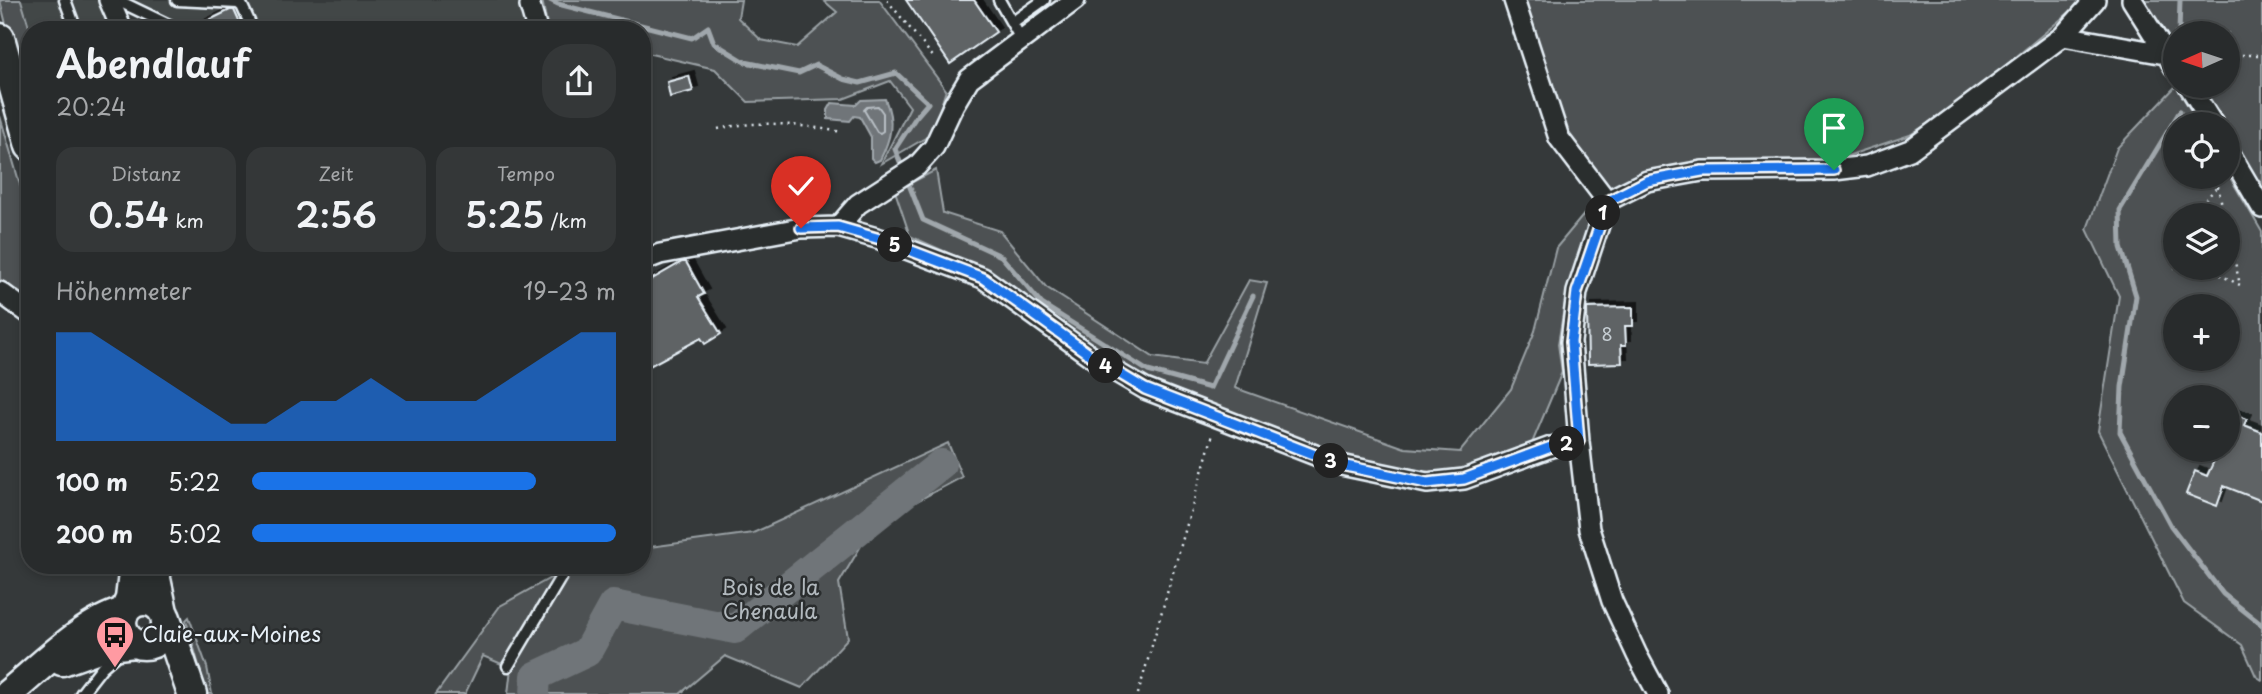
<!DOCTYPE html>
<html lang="de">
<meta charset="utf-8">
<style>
body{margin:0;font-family:"Playpen Sans",sans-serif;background:#343738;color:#f1f3f6;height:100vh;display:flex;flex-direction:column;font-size:26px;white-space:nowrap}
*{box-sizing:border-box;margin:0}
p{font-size:23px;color:#a5a7a9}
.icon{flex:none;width:38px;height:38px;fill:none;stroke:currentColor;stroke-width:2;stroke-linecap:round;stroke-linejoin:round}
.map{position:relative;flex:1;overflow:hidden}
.side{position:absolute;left:21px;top:21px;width:630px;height:553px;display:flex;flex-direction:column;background:#282b2c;border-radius:28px;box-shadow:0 4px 10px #0003,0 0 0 2px #444748}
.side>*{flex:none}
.needle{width:46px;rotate:267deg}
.tools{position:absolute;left:2163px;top:21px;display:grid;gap:14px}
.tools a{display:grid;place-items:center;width:77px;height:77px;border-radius:50%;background:#282b2c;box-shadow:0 4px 10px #0003,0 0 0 2px #444748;font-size:35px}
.pin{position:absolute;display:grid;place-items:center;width:60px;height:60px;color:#fff;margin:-72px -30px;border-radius:50% 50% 50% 0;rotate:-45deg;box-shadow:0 0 7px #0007}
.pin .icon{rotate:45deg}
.km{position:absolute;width:35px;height:35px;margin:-18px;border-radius:50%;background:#222;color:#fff;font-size:19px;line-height:35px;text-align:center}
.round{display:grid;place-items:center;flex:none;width:74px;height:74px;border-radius:28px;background:#343738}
.headline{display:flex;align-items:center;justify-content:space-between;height:119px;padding:0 35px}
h1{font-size:38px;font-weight:600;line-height:52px}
.metrics{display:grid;grid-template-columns:repeat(3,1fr);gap:10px;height:119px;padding:7px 35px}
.metrics div{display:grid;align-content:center;border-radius:18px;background:#343738;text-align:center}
.metrics b{font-size:35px;font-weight:600}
.metrics small{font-size:19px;font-weight:400}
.metrics p{font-size:19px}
.chart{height:196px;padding:14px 35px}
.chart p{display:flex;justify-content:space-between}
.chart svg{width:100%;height:126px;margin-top:7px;fill:#1a73e8;opacity:.7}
ul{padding:0 35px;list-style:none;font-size:23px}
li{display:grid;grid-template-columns:112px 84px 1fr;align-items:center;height:52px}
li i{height:18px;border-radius:9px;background:#1a73e8}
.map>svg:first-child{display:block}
</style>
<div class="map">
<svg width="2262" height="694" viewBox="0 0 2262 694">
<defs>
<filter id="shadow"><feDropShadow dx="5" dy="-5" stdDeviation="0" flood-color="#0009"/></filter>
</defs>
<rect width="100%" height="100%" fill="#35393a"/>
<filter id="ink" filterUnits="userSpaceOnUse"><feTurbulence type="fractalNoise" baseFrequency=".0143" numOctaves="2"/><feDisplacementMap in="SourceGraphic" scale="14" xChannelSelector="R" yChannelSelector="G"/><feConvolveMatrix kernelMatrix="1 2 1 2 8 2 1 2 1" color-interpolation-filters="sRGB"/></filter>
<g filter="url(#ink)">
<path fill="#424647" d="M 21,0 L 102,0 L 116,30 L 30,30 Z
M 131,0 L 513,0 L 519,2 L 524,30 L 145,30 Z"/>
<path fill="#4d5152" stroke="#9aa1a5" stroke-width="2" fill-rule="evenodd" d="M 0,0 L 21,0 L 30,30 L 30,85 L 22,89 Z
M 542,0 L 741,0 L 738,18 L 761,40 L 797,47 L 837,12 L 823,0 L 879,0 L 946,90 L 932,134 L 881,164 L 910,107 L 890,81 L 843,99 L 748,102 L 715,69 L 642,52 L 642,30 L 548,29 Z
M 1524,0 L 2084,0 L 1968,97 L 1910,135 L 1835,160 L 1700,166 L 1609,190 L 1566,136 Z
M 2145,0 L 2262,0 L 2262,195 L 2228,137 L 2228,124 L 2220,124 L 2197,86 L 2228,86 L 2228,33 L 2175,33 L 2175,49 L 2166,42 Z
M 2176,86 L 2199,124 L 2175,124 L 2175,177 L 2228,177 L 2228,174 L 2262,232 L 2262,680 L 2256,676 L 2242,645 L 2184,603 L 2098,431 L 2119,296 L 2087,229 L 2117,148 ZM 2175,215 L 2228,215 L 2228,268 L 2175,268 ZM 2175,306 L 2228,306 L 2228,359 L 2175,359 ZM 2175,397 L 2228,397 L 2228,450 L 2175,450 Z
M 0,116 L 30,219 L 30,303 L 0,279 Z
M 936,170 L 943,213 L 1000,231 L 1046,287 L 1153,357 L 1203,364 L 1249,280 L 1267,283 L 1235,388 L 1405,448 L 1460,452 L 1511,389 L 1535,331 L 1556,248 L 1591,206 L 1598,212 L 1567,290 L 1558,344 L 1562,372 L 1530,448 L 1465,472 L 1430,477 L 1347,457 L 1151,382 L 1108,357 L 991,272 L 910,236 L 895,191 Z
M 948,443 L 962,477 L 874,524 L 839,583 L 848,638 L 802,688 L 725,656 L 680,694 L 508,694 L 511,668 L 483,656 L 465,694 L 436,694 L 500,606 L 574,565 L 642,565 L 642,548 L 753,533 Z
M 189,617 L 207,667 L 212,694 L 207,694 L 186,620 Z"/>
<path fill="#707579" stroke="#a0a7ac" stroke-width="2" d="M 885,99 C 895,122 891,138 880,160 L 875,162 L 871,158 L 871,137 L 860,117 L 854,116 L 850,121 L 828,119 L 828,110 L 832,103 L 856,105 L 861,100 Z"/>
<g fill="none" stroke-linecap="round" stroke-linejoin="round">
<path stroke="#b8bfc5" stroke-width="2" d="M 878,106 L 883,113 L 883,131 L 880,133 L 877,132 L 864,110 L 867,107 Z"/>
<path stroke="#a0a7ac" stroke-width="5" d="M 550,0 L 558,4 L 692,38 L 708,27 L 714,43 L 745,62 L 799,73 L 816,65 L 843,79 L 860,83 L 896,73 L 928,103 L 916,117 L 895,149 L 923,220 L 1001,256 L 1042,304 L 1148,371 L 1210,388 L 1253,296
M 2179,33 L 2180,0
M 2180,111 L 2120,210 L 2121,247 L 2136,296 L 2122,387 L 2120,432 L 2171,526 L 2223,594 L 2262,625"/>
<path stroke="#707579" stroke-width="30" d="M 535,694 L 536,676 L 587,652 L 613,605 L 735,629 L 941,464"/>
</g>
<path fill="#5f6365" stroke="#e8f1f8" stroke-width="2" filter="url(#shadow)" d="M 906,0 L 974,0 L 996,32 L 950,64 Z
M 230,10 L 234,10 L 243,30 L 189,30 Z
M 689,76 L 693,91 L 670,97 L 667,82 Z
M 682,262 L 686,262 L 704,294 L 698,297 L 721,334 L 705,344 L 701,338 L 642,370 L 642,285 Z
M 1633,307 L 1633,326 L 1625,326 L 1626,345 L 1621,345 L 1622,363 L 1588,364 L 1587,308 Z
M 2228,412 L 2247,419 L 2244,425 L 2262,432 L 2262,501 L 2224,486 L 2217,506 L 2186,494 L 2195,471 L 2207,476 L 2219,450 L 2228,450 Z"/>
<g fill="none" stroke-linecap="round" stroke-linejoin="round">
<defs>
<path id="lane" d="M 65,0 L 76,30
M 177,0 L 238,3 L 242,6 L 253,30
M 999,0 L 1021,39
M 119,1 L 173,27
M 1013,22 L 1044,0
M 508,666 L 568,565
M 81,694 L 102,667 L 118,653"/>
<path id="street" d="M 109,0 L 122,30
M 1514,0 L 1559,138 L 1607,201
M 2132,0 L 2175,68
M 530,6 L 537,30
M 2063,36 L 2095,0
M 2189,86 L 2213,124
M 2228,150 L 2262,208
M 838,227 L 858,204 L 917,166 L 934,147 L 954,104 L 969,79 L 1075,0
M 642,261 L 660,254 L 801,228 L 838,227 L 880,239 L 983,278 L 1099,362 L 1145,389 L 1341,465 L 1427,483 L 1464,479 L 1551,447 L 1579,441
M 0,292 L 30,314
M 1658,694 L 1637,655 L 1612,601 L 1589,529 L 1579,441 L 1571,342 L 1577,292 L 1607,201 L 1647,181 L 1702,171 L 1834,170 L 1867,166 L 1910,150 L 2063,36 L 2165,54"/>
<path id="secondary" d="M 0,38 L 30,146
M 153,565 L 163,612
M122 623a22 22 0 1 1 44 0a22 22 0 1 1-44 0Z
M 126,608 L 130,599 L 134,565
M 166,618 L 192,694
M 62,661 L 101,647 L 134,643
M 8,694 C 41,667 83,623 124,612"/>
</defs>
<use href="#lane" stroke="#e8f1f8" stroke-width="15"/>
<use href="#street" stroke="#e8f1f8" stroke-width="24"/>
<use href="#secondary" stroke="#e8f1f8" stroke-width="33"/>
<path stroke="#e8f1f8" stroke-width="2.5" stroke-dasharray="2 5" stroke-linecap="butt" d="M 887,0 L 935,59
M 399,30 L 401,26 L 416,23 L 451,30
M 2228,55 L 2262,55
M 718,129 C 760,119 800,125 842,132
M 2218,186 L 2224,215
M 2191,215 L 2218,186
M 2175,233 L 2164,246 L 2175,252
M 2207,268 L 2240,285 L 2228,230
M 1138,694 L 1213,434"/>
<use href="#lane" stroke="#2a2d2e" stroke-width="10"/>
<use href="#street" stroke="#2a2d2e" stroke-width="19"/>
<use href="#secondary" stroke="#2a2d2e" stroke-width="28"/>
</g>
</g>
<g fill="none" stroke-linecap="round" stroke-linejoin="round" filter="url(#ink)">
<defs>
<path id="route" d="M 801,228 L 838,227 L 880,239 L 983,278 L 1100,362 L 1145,389 L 1341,465 L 1427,483 L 1464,479 L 1551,447 L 1579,441 L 1571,342 L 1577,292 L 1608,201 L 1647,181 L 1702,171 L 1834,170"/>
</defs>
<use href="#route" stroke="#fff" stroke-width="14"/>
<use href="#route" stroke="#1a73e8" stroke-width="9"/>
</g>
<defs>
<symbol id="bus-pin" viewBox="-11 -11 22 30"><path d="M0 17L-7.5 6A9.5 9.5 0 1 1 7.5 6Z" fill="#ff9aa2" stroke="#2a2d2e"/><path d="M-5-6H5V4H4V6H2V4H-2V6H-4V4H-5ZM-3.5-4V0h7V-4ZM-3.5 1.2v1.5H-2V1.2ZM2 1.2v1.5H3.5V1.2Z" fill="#111"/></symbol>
</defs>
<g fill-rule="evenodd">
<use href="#bus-pin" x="93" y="613" width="44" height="60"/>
</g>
<g text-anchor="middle" stroke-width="5" stroke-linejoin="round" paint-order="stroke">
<g font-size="18" fill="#c6ced3">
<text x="1607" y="341">8</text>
</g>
<g font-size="21" fill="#b2b9be" stroke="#2a2d2e">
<text x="770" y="595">Bois de la<tspan x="770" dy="24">Chenaula</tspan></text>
</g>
<g font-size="21" fill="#e8f1f8" stroke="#2a2d2e" text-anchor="start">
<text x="142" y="642">Claie-aux-Moines</text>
</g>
</g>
</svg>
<div class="tools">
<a><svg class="needle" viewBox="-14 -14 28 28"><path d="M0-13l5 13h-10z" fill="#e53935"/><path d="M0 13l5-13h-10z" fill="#a5a7a9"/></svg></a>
<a><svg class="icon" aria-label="locate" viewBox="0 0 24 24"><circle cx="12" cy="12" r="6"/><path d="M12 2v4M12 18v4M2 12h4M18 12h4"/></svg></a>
<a><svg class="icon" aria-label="layers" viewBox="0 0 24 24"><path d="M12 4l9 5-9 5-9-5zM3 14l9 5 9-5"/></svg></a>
<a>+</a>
<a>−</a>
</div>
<div class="pin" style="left:1834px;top:170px;background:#1e9e55"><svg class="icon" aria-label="arrive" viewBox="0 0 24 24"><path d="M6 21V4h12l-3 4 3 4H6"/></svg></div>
<div class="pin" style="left:801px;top:228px;background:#d93025"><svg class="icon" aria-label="check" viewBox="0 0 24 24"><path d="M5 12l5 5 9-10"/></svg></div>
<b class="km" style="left:1603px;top:213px">1</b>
<b class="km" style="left:1567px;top:444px">2</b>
<b class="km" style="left:1331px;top:461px">3</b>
<b class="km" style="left:1106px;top:366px">4</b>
<b class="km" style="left:895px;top:245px">5</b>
<section class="side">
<div class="headline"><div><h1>Abendlauf</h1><p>20:24</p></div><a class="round"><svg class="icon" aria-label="share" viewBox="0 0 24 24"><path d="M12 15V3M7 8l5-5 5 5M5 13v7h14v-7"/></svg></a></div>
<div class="metrics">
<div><p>Distanz</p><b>0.54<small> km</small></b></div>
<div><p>Zeit</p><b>2:56</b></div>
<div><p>Tempo</p><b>5:25<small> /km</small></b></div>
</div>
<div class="chart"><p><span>Höhenmeter</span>19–23 m</p>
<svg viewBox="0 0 160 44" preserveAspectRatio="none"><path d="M0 44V6L10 6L20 14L30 22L40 30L50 38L60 38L70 30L80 30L90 22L100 30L110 30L120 30L130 22L140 14L150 6L160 6V44z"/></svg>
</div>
<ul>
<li><b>100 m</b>5:22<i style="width:78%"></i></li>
<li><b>200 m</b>5:02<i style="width:100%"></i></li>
</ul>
</section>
</div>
